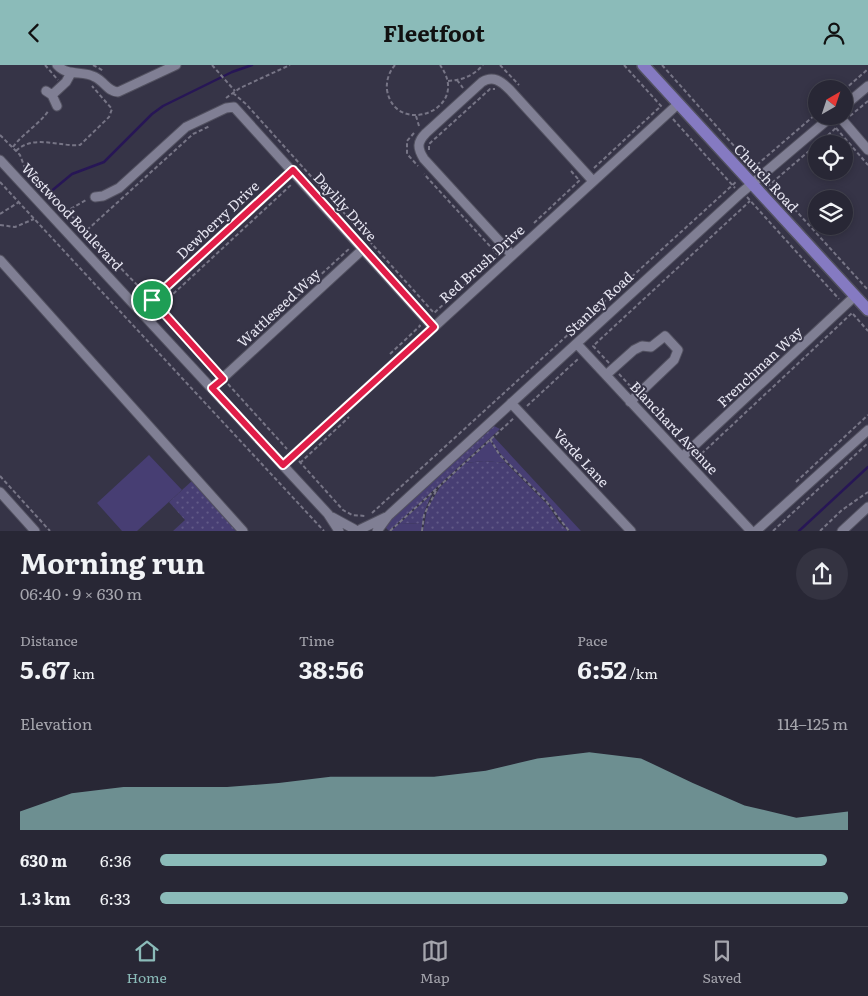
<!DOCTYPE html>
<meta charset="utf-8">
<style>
body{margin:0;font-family:Literata,serif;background:#343341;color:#f1f3f6;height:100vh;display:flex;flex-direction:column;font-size:19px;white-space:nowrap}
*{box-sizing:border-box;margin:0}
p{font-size:16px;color:#a5a5ad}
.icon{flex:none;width:28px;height:28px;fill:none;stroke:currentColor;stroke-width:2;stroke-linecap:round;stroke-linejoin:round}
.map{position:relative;height:466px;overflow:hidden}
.side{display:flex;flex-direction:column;background:#282735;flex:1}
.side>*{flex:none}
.needle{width:32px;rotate:39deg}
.buttons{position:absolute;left:808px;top:15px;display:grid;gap:10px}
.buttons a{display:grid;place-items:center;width:45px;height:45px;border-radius:50%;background:#282735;box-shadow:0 2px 8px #0003,0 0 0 1px #444450;font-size:25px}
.pin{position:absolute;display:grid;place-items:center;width:42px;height:42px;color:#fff;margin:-21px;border:2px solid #fff;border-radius:50%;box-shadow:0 1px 5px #0007}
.round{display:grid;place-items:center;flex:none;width:52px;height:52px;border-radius:26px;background:#343341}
.summary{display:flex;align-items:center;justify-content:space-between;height:85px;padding:0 20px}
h1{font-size:28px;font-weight:700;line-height:38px}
.stats{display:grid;grid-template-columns:repeat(3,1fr);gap:8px;height:85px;padding:5px 20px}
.stats div{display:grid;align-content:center}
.stats b{font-size:25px;font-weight:700}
.stats small{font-size:14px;font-weight:400}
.stats p{font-size:14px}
.chart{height:140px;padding:10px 20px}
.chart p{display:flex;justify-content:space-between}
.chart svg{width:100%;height:90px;margin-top:5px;fill:#8bbbb9;opacity:.7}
ul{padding:0 20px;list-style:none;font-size:16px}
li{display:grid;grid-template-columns:80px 60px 1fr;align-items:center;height:38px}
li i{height:12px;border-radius:6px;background:#8bbbb9}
header{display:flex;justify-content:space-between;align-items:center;height:65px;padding:0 20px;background:#8bbbb9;color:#111;font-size:22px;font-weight:700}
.menu{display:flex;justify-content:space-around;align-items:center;height:70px;border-top:1px solid #444450;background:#282735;font-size:14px;color:#a5a5ad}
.menu a{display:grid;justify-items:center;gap:2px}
.menu .on{color:#8bbbb9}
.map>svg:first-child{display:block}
</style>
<header><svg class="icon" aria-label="back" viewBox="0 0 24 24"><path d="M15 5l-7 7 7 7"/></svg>Fleetfoot<svg class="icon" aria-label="person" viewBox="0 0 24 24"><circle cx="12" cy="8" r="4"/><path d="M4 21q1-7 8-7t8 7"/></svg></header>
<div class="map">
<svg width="868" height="466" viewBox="0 0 868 466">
<defs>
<pattern id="grass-dots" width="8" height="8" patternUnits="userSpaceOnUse" patternTransform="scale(1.25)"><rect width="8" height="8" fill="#473e73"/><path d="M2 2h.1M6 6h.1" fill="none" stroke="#625a87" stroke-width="1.8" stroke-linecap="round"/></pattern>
</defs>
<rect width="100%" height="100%" fill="#363447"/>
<path fill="url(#grass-dots)" d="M 494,361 L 500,364 L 389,466 L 384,461 Z
M 484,396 L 506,398 L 548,440 L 559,457 L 568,466 L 423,466 L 427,444 L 440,422 L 465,398 Z
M 193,415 L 238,466 L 173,466 L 185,455 L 169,437 Z
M 432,429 L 425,445 L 422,459 L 400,458 Z"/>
<path fill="#473e73" d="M 494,372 L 581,466 L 570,466 C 560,457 556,445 546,435 C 527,415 505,399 491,375 Z
M 490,376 L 506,398 L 484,396 L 465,398 Z
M 149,390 L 182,425 L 137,466 L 122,466 L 97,438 Z
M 400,458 L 422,459 L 422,466 L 391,466 Z"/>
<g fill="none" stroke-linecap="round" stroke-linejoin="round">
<path stroke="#271656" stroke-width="2.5" d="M 49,128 L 72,109 L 104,97 L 152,49 L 163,41 L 232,7 L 252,0
M 799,466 L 868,402"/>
<defs>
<path id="minor" d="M 57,0 C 68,12 83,5 95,12 C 105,17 107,26 118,27 L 176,0
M 46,26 L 52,30 L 57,41
M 52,30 L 66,17 L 71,8
M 844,41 L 868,21
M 839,51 L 868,85
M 0,95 L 328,449 L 339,466
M 95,132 L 103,131 L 119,123 L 186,62 L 226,43 L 234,42 L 433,262
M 512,190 L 424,94 C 417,83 417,77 426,68 L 482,17 C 493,10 501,16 510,25 L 593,116
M 0,195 L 243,466
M 140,246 L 293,105
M 577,279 L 751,466
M 606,310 L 634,285 L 642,281 L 651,282 L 665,271 L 678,285 L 674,295 L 630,337
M 212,323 L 363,184
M 511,338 L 631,466
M 682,392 L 855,231
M 283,400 L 678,39
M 0,427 L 35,466
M 332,452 L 354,464
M 361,464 L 386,452
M 377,466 L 388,451 L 741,128 L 832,51
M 756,466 L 868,365
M 842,466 L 868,442"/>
<path id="major" d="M 643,0 L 868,245"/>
</defs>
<use href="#minor" stroke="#525160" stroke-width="11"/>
<use href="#major" stroke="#525160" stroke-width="14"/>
<path stroke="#777586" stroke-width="2" stroke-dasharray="4 2.5" stroke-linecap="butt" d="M 45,0 L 58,15
M 93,0 L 104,6
M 212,0 L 235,26
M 395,0 C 389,7 386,16 387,25 C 395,73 473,45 440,0
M 500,0 L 519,20
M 624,0 L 662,42
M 662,0 L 751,100 L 758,104
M 457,15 L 463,23
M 448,16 C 462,15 473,11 483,0
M 844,25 L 868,4
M 233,28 L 246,39 L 434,248 L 498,190 L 424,109
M 226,33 L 240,23 L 290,0
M 416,51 L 419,61
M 850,51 L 868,36
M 673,54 L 735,123
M 836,63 L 868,100
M 414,68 L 407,76 L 407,89 L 418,101
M 0,70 L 20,90 L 26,106 L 53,136 L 82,160 L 104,186 L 146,229
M 818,79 L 837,62
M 13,82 C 23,68 39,60 49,45
M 429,85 L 429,79 L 490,24 L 495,24
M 16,86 C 33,69 59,82 80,80 L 109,52 L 112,44 L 92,21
M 594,103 L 661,41
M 752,104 L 816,49
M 571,106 L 579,115
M 768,115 L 868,225
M 0,117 L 324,466
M 767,122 L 816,80
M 747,132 L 839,234
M 65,147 L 86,135
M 0,149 L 19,137
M 534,158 L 580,115
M 0,160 L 15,162 L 34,154
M 87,165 L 193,69 L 210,61
M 293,235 L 350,183
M 158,241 L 216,307
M 159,242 L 292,119
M 853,249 L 868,266
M 390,289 L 420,261 L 419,260
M 609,298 L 593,281 L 750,136
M 619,309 L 633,324
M 228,319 L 287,384
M 644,336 L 683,378
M 527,341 L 578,294
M 490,374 L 499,389 L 546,436 L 569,466
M 299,396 L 343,445 L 352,450 L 366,451
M 300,398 L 349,352
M 710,408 L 697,393 L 852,248
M 0,411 L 50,466
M 796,417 L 868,350
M 372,448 L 737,116
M 390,466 L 514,353
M 422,466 L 424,450 L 436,426
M 773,466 L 868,378
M 820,466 L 842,445 L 868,427"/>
<use href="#minor" stroke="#807f94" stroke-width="9"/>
<use href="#major" stroke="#857ac2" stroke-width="11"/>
</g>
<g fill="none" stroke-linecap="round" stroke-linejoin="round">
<defs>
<path id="route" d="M 293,105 L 434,262 L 283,400 L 212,323 L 223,314 L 152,235 Z"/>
</defs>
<use href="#route" stroke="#fff" stroke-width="10"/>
<use href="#route" stroke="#e11d48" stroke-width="6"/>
</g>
<g text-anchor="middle" stroke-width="4" stroke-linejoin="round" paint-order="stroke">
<g font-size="14" fill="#e7e6f2" stroke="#363447">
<text transform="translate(766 113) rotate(47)" y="5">Church Road</text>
<text transform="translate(345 142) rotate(48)" y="5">Daylily Drive</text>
<text transform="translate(72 152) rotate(47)" y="5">Westwood Boulevard</text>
<text transform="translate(218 155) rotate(-43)" y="5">Dewberry Drive</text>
<text transform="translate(482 199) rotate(-42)" y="5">Red Brush Drive</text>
<text transform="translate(599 239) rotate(-43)" y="5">Stanley Road</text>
<text transform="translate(279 243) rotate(-43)" y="5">Wattleseed Way</text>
<text transform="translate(760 302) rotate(-43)" y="5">Frenchman Way</text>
<text transform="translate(674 363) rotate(47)" y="5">Blanchard Avenue</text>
<text transform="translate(581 393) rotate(47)" y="5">Verde Lane</text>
</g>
</g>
</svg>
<div class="buttons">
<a><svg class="needle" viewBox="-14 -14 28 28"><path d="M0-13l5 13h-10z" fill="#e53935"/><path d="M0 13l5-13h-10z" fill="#a5a5ad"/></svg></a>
<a><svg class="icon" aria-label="locate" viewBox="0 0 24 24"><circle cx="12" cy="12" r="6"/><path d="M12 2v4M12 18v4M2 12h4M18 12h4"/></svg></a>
<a><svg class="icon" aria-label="layers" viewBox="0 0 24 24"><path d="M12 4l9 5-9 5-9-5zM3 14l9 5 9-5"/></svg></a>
</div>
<div class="pin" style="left:152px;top:235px;background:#1e9e55"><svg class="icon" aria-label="arrive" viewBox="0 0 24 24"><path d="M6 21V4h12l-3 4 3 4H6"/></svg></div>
</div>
<section class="side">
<div class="summary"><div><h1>Morning run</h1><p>06:40 · 9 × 630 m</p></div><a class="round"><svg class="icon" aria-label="share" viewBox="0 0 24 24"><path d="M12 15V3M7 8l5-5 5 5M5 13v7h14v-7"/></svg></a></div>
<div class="stats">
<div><p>Distance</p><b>5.67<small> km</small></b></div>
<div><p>Time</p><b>38:56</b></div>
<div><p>Pace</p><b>6:52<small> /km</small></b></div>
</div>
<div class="chart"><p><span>Elevation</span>114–125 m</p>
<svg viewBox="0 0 160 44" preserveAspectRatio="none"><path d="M0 44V35L10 26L20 23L30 23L40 23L50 21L60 18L70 18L80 18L90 15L100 9L110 6L120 9L130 21L140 32L150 38L160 35V44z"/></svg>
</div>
<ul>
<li><b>630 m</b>6:36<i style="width:97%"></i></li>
<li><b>1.3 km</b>6:33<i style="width:100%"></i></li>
</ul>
</section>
<nav class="menu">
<a class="on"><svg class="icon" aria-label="home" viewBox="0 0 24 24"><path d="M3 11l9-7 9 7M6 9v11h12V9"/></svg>Home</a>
<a><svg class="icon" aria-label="map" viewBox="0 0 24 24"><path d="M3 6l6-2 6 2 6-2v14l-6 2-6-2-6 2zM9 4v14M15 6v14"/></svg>Map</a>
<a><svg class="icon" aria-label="saved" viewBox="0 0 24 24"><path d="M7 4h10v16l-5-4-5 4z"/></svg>Saved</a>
</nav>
